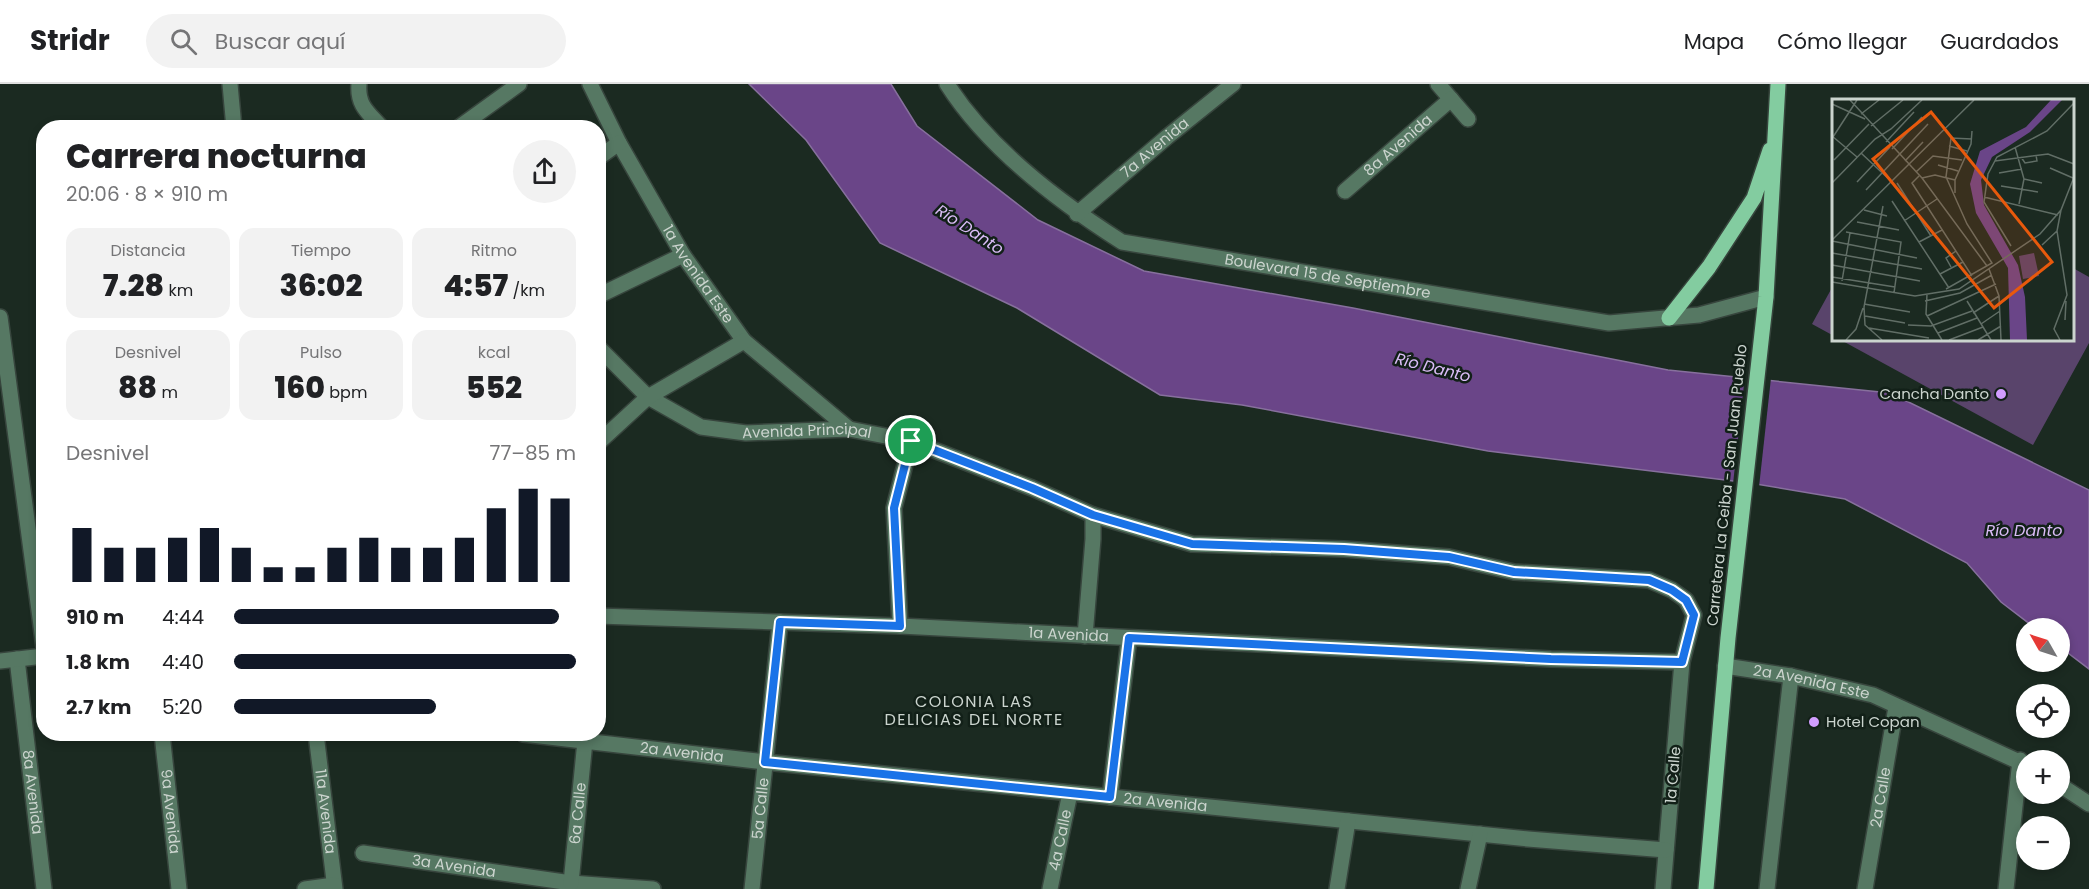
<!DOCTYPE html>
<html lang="es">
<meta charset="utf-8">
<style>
body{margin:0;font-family:Poppins,sans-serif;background:#f2f2f2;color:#202124;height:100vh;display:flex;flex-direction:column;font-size:22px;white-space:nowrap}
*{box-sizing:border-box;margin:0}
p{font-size:20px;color:#757577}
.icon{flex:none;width:33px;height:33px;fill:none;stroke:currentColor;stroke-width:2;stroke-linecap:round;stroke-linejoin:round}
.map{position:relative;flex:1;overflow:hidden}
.drawer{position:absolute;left:36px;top:36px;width:570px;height:621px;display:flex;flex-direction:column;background:#fff;border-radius:24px;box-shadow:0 3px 9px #0003}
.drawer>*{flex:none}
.needle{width:39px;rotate:309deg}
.controls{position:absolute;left:2016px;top:534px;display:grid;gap:12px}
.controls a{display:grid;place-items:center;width:54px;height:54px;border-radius:50%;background:#fff;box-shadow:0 3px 9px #0003;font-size:30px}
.pin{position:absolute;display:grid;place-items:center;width:51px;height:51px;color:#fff;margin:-26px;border:3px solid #fff;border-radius:50%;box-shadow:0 2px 6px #0007}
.round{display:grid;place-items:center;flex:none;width:63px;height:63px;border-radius:32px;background:#f2f2f2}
.headline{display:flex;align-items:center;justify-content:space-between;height:102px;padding:0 30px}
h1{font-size:33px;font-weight:800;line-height:45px}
.figures{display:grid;grid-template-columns:repeat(3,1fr);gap:9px;height:102px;padding:6px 30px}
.figures div{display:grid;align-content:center;border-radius:15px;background:#f2f2f2;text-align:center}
.figures b{font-size:30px;font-weight:800}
.figures small{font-size:16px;font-weight:400}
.figures p{font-size:16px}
.chart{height:168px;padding:12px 30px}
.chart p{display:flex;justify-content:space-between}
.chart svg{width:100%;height:108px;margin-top:6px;stroke:#111827;stroke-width:6}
ul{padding:0 30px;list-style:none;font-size:20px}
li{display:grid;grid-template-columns:96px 72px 1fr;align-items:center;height:45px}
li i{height:15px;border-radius:8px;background:#111827}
header{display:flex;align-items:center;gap:36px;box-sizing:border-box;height:84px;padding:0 30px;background:#fff;border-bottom:2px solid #e0e0e0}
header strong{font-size:28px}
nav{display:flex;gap:33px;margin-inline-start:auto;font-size:21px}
.search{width:420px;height:54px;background:#f2f2f2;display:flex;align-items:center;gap:15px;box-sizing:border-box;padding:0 21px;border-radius:33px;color:#757577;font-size:22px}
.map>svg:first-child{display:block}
</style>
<header>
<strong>Stridr</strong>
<div class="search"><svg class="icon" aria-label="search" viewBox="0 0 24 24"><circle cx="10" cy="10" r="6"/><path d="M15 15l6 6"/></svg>Buscar aquí</div>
<nav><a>Mapa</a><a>Cómo llegar</a><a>Guardados</a></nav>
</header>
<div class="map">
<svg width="2089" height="805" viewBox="0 0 2089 805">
<rect width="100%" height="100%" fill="#1b2a21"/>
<path fill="#59446b" d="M 2073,184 L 2089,193 L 2089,259 L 2033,361 L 1839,255 L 2072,255 Z
M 1834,200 L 1834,252 L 1812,240 Z"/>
<path fill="#6a4588" stroke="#87709d" stroke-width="1.5" d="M 749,0 L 891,0 L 917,42 L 1038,136 L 1144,187 L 1353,224 L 1668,286 L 1890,309 L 2089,406 L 2089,585 L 2060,563 L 2060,544 L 2035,544 L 2001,518 L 1967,479 L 1845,415 L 1750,399 L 1488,367 L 1242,321 L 1160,311 L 1017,224 L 880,159 L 806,56 Z"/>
<path fill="#1b2a21" d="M 1745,291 L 1771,294 L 1759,403 L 1733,400 Z"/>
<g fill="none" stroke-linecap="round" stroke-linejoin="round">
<defs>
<g id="minor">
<path d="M 230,0 L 234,44"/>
<path d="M 359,0 C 357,22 369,29 382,44"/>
<path id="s1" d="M 590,0 L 619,59 L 683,171 L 744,257 L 849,345"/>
<path id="s2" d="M 947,0 C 987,63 1059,118 1122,158 L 1609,239 L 1699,231 L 1766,213"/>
<path d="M 1438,0 L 1468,35"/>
<path d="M 458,44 L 519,0"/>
<path d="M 598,74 L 619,59"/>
<path id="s3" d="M 1345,107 L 1451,15"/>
<path id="s4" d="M 1077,130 L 1167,53 L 1233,0"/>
<path d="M 598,212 L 683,171"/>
<path d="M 0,233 L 44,564"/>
<path id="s5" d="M 598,263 L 648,313 L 701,343 L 746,349 L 849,345 L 911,357 L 1032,404 L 1093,431 L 1192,460 L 1344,465 L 1449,473 L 1514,488 L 1649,496 L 1672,506 L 1686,516 L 1694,531 L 1682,578 L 1663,805"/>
<path d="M 598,359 L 648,313 L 744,257"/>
<path id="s6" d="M 598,532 L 900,542 L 1551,575 L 1682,578"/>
<path d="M 900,542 L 894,424 L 911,357"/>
<path d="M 1085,552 L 1093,455 L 1093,431"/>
<path id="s7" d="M 17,575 L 44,805"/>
<path d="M 0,577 L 44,572"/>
<path id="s8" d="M 1725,582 L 1791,592 L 1873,611 L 2026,681"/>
<path id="s9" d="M 162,650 L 179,805"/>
<path id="s10" d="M 316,650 L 335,805"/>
<path id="s11" d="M 523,650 L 765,678 L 1528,755 L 1666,766"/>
<path d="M 2060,701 L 2089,720"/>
<path d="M 1110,713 L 1129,554"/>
<path id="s12" d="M 363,769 L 571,799 L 653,805"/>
<path id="s13" d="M 571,799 L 585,657"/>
<path d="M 305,805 L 334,801"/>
<path id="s14" d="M 752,805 L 780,538"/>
<path id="s15" d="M 1050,805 L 1070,709"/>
<path d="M 1337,805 L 1348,737"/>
<path d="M 1468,805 L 1480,750"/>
<path d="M 1767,805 L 1791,592"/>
<path id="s16" d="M 1865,805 L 1896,623"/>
<path d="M 2006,805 L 2020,676"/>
</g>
<path id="major" d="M 1669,234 L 1709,183 L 1754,114 L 1770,66
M 1706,805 L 1728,554 L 1766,213 L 1778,0"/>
</defs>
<use href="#minor" stroke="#37453d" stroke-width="18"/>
<use href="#major" stroke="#37453d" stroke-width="18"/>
<use href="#minor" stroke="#567863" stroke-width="15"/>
<use href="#major" stroke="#83cca0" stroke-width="15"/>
</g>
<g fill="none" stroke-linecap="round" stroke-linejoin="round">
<defs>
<path id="route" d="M 911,357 L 1032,404 L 1093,431 L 1192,460 L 1344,465 L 1449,473 L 1514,488 L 1649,496 L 1672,506 L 1686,516 L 1694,531 L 1682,578 L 1551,575 L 1129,554 L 1110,713 L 765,678 L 780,538 L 900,542 L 894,424 Z"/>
</defs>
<use href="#route" stroke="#fff" stroke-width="12"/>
<use href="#route" stroke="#1a73e8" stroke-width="8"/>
</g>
<g fill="#d19dfe" stroke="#122018" stroke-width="2">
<circle cx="2001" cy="310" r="6"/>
<circle cx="1814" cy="638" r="6"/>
</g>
<g text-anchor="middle" stroke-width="5" stroke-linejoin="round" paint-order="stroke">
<g font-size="15" fill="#cbd4ce" stroke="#122018">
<text dy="5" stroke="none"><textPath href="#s3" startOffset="70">8a Avenida</textPath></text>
<text dy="5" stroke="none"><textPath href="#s4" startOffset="102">7a Avenida</textPath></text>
<text dy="5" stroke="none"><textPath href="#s1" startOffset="219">1a Avenida Este</textPath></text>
<text dy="5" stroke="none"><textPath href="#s2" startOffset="446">Boulevard 15 de Septiembre</textPath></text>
<text dy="5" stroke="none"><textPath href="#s5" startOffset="238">Avenida Principal</textPath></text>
<text transform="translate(1727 401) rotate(-84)" y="5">Carretera La Ceiba - San Juan Pueblo</text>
<text dy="5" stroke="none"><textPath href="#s6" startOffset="471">1a Avenida</textPath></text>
<text dy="5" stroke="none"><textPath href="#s8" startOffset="88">2a Avenida Este</textPath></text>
<text dy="5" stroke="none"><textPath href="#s11" startOffset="160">2a Avenida</textPath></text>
<text transform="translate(1673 691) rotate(-85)" y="5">1a Calle</text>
<text dy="5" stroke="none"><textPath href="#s7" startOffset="134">8a Avenida</textPath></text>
<text dy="5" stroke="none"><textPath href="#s16" startOffset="93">2a Calle</textPath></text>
<text dy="5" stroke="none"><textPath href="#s11" startOffset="646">2a Avenida</textPath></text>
<text dy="5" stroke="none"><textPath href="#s14" startOffset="81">5a Calle</textPath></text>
<text dy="5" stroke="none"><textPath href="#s9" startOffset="78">9a Avenida</textPath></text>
<text dy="5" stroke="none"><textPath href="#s10" startOffset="78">11a Avenida</textPath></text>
<text dy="5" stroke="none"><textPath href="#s13" startOffset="70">6a Calle</textPath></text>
<text dy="5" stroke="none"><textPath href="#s15" startOffset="50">4a Calle</textPath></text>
<text dy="5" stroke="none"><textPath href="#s12" startOffset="92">3a Avenida</textPath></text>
</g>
<g font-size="15" fill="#cbd4ce" stroke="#122018" text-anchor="end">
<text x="1989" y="315">Cancha Danto</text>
<text x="1826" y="643" text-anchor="start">Hotel Copan</text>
</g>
<g font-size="16" font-style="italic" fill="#dabcf6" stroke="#122018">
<text transform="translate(970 145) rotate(33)" y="6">Río Danto</text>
<text transform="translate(1433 283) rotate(14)" y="6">Río Danto</text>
<text x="2024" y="452">Río Danto</text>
</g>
<g font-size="16" letter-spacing="1.5" fill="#cbd4ce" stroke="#122018">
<text x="974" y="623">COLONIA LAS<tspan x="974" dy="18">DELICIAS DEL NORTE</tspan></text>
</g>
</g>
<g transform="translate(1832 15)">
<rect width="242" height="242" fill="#1b2a21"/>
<path d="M 202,154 L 207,177 L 191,180 L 187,157 Z" fill="#59446b"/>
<path d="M 219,1 L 230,1 L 198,33 L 160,58 L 149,81 L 152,106 L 186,166 L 193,198 L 195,241 L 178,241 L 176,169 L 144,114 L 138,85 L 148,52 L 194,28 Z" fill="#6a4588"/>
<path fill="none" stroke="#616e66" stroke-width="1.5" d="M 18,1 L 90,79 L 155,167M 0,5 L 33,20M 29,15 L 47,1M 39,27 L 71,1M 0,37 L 25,58M 1,38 L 25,1M 54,43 L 82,13M 117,47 L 135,52M 183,48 L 192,80 L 187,105M 60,50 L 90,18M 29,54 L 61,84M 189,58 L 193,64 L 205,62 L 204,56M 2,61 L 37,25M 73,62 L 91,43M 163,62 L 216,55 L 242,65M 106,66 L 126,72M 218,69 L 241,79M 84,73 L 101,57 L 130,61M 167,74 L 190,70M 87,77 L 80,84 L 140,177M 90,79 L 103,76 L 123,81M 192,80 L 210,84M 25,83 L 58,48M 0,84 L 43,40 L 59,30 L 90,1M 65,84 L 99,137M 169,87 L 206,93M 34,91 L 96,25M 123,94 L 123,81 L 139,45 L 140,32M 152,98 L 226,116M 60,102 L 117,189M 32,111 L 55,117M 72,122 L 105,100M 25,123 L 67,131M 14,133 L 69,143 L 62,194M 0,141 L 142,1M 0,142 L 85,159M 87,143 L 110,131M 210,146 L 225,132M 179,147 L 152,103 L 156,75 L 165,58 L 215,32 L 242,4M 0,154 L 90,170M 0,166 L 88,182M 119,168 L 114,159 L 124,152M 157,170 L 167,197 L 169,241M 108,175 L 131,163M 0,178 L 63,188M 10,182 L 18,134M 0,183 L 83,197 L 127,190 L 208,135 L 229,111 L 242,78M 114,190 L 160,164 L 135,125 L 114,78 L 119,39 L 140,40M 95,195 L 94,215 L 110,241M 93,202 L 128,194 L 160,176M 135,202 L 159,241M 32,205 L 78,213M 141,214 L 167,197M 33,217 L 73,224M 95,217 L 164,185M 233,221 L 234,202M 149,225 L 168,212M 76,226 L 99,227 L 140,212M 37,229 L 97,239M 106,234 L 145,219M 14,241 L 24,230 L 31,209M 50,241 L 33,226 L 32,208 L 51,107M 117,241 L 151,228M 146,241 L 169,227M 228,241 L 222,230 L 235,196 L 225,132 L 229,111"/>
<path fill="#e8590c" fill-opacity="0.15" stroke="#e8590c" stroke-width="3" d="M 99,13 L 220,163 L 162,209 L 41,60 Z"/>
<rect width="242" height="242" fill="none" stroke="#cbd4ce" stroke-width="3"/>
</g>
</svg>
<div class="controls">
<a><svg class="needle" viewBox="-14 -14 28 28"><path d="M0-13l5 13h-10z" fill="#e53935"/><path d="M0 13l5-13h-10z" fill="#757577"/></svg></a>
<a><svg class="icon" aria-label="locate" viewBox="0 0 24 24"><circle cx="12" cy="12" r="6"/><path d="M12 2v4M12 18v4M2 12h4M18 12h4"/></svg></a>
<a>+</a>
<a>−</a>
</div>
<div class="pin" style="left:911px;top:357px;background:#1e9e55"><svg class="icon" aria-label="arrive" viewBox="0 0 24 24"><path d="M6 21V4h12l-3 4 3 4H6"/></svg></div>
<section class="drawer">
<div class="headline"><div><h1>Carrera nocturna</h1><p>20:06 · 8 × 910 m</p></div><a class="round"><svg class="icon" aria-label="share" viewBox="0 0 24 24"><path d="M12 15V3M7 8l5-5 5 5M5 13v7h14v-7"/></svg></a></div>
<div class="figures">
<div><p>Distancia</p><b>7.28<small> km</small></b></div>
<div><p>Tiempo</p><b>36:02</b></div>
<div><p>Ritmo</p><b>4:57<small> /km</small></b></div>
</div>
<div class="figures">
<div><p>Desnivel</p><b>88<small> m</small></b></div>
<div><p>Pulso</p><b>160<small> bpm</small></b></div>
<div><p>kcal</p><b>552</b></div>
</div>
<div class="chart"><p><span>Desnivel</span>77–85 m</p>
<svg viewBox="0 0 160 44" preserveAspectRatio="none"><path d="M5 44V22M15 44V30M25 44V30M35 44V26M45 44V22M55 44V30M65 44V38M75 44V38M85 44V30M95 44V26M105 44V30M115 44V30M125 44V26M135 44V14M145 44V6M155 44V10"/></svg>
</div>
<ul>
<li><b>910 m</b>4:44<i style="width:95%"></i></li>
<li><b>1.8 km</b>4:40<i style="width:100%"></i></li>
<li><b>2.7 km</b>5:20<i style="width:59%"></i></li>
</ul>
</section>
</div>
